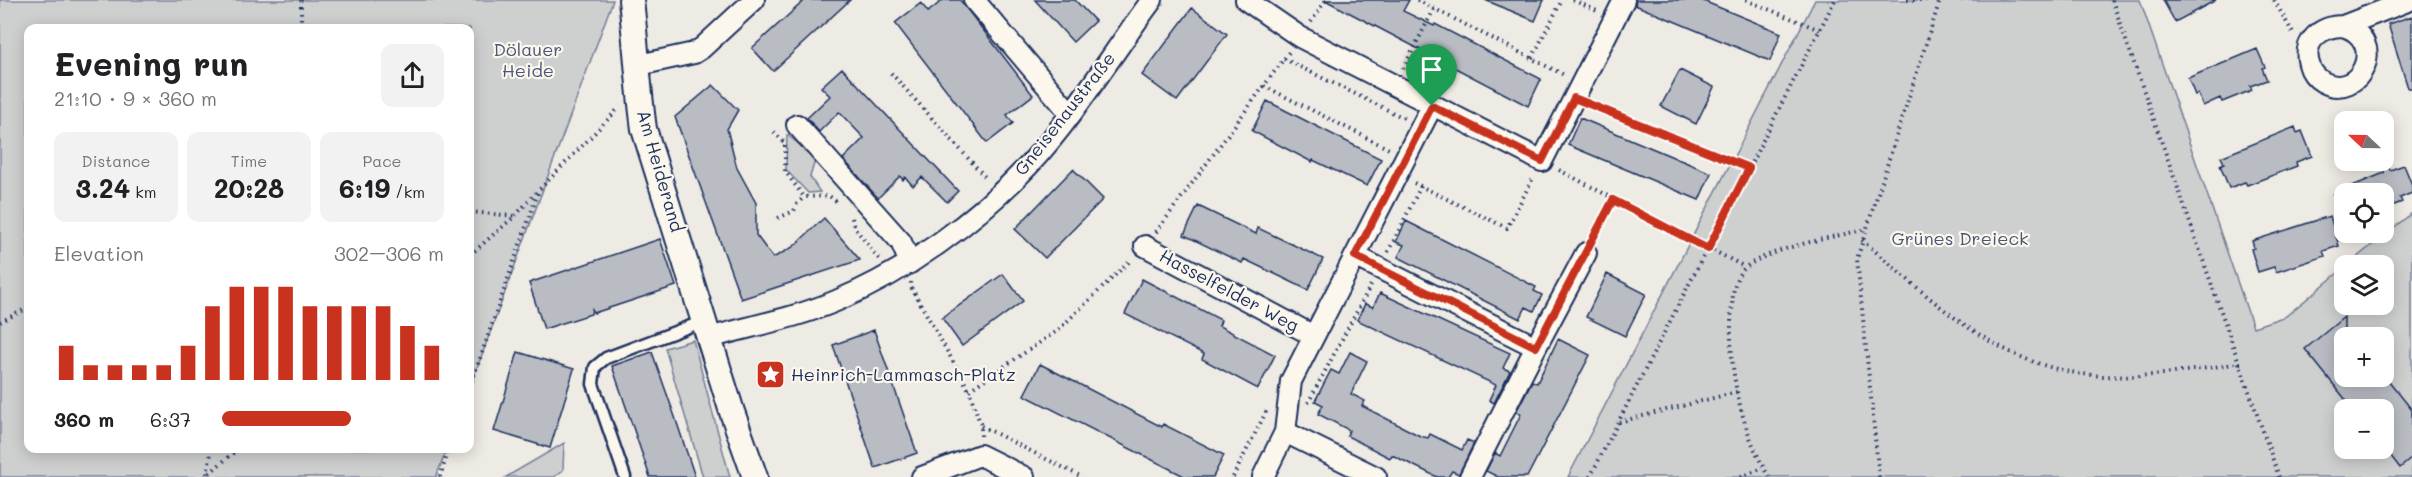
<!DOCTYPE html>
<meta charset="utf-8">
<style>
body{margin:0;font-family:Mali,sans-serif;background:#f2f2f2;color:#202124;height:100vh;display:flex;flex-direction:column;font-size:22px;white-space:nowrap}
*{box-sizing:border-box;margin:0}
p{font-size:20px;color:#757577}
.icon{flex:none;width:33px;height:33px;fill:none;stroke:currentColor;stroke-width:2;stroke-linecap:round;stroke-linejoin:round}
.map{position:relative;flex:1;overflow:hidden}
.panel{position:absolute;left:24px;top:24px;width:450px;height:429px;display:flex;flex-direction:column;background:#fff;border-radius:12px;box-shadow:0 3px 15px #0003}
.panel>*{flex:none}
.needle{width:39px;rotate:292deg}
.fabs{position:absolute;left:2334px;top:111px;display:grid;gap:12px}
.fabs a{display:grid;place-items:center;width:60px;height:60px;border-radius:12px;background:#fff;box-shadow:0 3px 15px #0003;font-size:30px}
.pin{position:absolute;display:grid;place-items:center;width:51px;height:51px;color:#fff;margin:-62px -26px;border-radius:50% 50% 50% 0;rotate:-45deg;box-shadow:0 0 6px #0007}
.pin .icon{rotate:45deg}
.round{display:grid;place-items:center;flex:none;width:63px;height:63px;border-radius:12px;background:#f2f2f2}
.head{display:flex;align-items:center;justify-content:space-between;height:102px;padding:0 30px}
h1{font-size:33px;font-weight:800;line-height:45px}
.metrics{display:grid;grid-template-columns:repeat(3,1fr);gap:9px;height:102px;padding:6px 30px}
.metrics div{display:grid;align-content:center;border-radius:12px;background:#f2f2f2;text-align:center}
.metrics b{font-size:26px;font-weight:800}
.metrics small{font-size:16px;font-weight:400}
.metrics p{font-size:16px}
.chart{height:168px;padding:12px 30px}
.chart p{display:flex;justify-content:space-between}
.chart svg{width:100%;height:108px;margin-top:6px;stroke:#c8321e;stroke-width:6}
ul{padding:0 30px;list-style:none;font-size:20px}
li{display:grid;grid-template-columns:96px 72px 1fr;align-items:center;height:45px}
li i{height:15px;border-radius:8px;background:#c8321e}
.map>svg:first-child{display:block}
</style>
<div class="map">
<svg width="2412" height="477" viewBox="0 0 2412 477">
<rect width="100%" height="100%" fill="#eeebe4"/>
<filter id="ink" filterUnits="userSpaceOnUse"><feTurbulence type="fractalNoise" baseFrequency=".0167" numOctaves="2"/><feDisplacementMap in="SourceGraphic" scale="12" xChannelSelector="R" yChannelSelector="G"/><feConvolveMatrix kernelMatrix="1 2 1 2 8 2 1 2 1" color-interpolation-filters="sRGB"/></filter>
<g filter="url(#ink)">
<path fill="#cecfcf" stroke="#747f96" stroke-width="1.5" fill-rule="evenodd" d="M 0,0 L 613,0 L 470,387 L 470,28 L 28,28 L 28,448 L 447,449 L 436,477 L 0,477 Z
M 1815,0 L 2140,0 L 2253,327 L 2286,316 L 2344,268 L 2344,304 L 2384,304 L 2384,266 L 2347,265 L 2412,213 L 2412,477 L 1568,477 ZM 2344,338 L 2384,338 L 2384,376 L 2344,376 ZM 2344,410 L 2384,410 L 2384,448 L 2344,448 Z
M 787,135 L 816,157 L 810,177 L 820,192 L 808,193 L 786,170 Z
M 693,340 L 730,477 L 703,477 L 665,348 Z
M 564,443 L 563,470 L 554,477 L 506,477 Z"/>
<path fill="#b9bcc3" stroke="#1b2f5e" stroke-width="1.5" d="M 805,0 L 850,0 L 773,71 L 752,48 Z
M 943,0 L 960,0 L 1033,95 L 1007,115 L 1013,123 L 987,143 L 895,23 L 921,3 L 928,12 Z
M 1035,0 L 1075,0 L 1095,21 L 1073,42 Z
M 1325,0 L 1409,0 L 1403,11 L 1434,26 L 1435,24 L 1541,79 L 1528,106 Z
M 1485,0 L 1544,0 L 1535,21 Z
M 1636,0 L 1701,0 L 1781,33 L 1770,61 L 1635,5 Z
M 2163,0 L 2216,0 L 2175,22 Z
M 1192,8 L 1227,34 L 1177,101 L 1142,75 Z
M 2412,16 L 2412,88 L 2408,88 L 2388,24 Z
M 2257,49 L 2265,67 L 2262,68 L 2267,80 L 2250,86 L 2252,90 L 2222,102 L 2220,98 L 2203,106 L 2198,94 L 2195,95 L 2188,78 Z
M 842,68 L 958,191 L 947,202 L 922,177 L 913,186 L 905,177 L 903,180 L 900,176 L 878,198 L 843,159 L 864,138 L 839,112 L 819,132 L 807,118 L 830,96 L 821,87 Z
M 1680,70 L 1714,87 L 1696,124 L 1661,106 Z
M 713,85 L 738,110 L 727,129 L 737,168 L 756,203 L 756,235 L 773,258 L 793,247 L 824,218 L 860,260 L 741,299 L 675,117 Z
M 1267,101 L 1381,159 L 1367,186 L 1313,160 L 1312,162 L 1252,131 Z
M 1580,118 L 1711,173 L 1699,200 L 1568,145 Z
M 2295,127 L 2297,133 L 2302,131 L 2312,156 L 2296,162 L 2297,166 L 2247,185 L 2245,182 L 2229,188 L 2220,165 L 2224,163 L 2221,157 Z
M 2384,158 L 2386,158 L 2390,170 L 2404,165 L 2412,185 L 2412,193 L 2400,198 L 2402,202 L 2384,209 L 2384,194 L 2333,194 L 2384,173 Z
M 1073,169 L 1103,199 L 1045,258 L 1015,229 Z
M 1198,206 L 1256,234 L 1258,228 L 1323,259 L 1308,290 L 1244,259 L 1242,263 L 1184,235 Z
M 2330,216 L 2339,246 L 2323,251 L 2325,256 L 2276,272 L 2274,267 L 2258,272 L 2251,249 L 2254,248 L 2252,241 Z
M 1406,221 L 1536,287 L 1534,291 L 1542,295 L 1534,311 L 1526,307 L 1520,319 L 1398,257 L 1404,245 L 1396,242 Z
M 660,239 L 676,286 L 594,313 L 592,309 L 591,314 L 544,329 L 529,283 Z
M 1003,274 L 1023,301 L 962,346 L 942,318 Z
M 1607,274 L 1646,294 L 1625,336 L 1586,317 Z
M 1142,279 L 1221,320 L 1219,326 L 1275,355 L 1258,389 L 1202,359 L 1204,354 L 1125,314 Z
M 1380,293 L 1510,353 L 1503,368 L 1510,371 L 1494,403 L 1489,400 L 1496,385 L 1357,320 L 1365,304 L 1373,307 Z
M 2344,317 L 2344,376 L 2385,376 L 2412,410 L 2412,458 L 2400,468 L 2384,447 L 2384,410 L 2354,410 L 2305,349 Z
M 874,330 L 917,453 L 875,468 L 833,345 Z
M 1558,339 L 1590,355 L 1527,477 L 1498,477 L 1486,471 L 1495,453 L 1500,456 L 1521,414 L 1516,412 L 1532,381 L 1537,383 Z
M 518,352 L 574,369 L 550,448 L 494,431 Z
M 652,352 L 674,414 L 695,477 L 650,477 L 612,366 Z
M 1350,352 L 1367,361 L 1351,394 L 1365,401 L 1362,406 L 1420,436 L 1428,438 L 1430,434 L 1462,450 L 1467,440 L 1474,443 L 1459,474 L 1452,471 L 1448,477 L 1437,477 L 1392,455 L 1390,458 L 1347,436 L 1349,430 L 1318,414 L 1323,405 L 1315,401 L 1331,370 L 1339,374 Z
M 1040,364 L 1162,427 L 1163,424 L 1224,455 L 1213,477 L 1186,477 L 1024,395 Z"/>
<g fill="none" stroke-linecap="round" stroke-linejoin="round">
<defs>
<path id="service" d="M 625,477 L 593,384 L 595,367 L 606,358 L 704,321"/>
<path id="minor" d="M 974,0 L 1070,113
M 1246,0 L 1300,37 L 1542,161 L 1624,0
M 2343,26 C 2389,40 2360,102 2323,82 C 2316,78 2311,72 2309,64 C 2302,41 2321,26 2343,26 L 2410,0
M 639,65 L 694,53 L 702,48 L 754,0
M 797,125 L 901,242 L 910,263
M 1145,246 L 1314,336
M 1355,256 L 1536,347 L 1470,477
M 709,338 C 751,326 796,318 836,301 C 908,271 976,221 1029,165 C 1075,115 1111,55 1152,0
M 1536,347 L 1586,253
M 1285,432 L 1376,477
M 922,477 L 980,455 L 1024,477
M 1263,477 L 1285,432 L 1291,381 L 1432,106"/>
<path id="tertiary" d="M 631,0 C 636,43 638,86 644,129 L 732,412 L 755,477"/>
</defs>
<use href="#service" stroke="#1b2f5e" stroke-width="15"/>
<use href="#minor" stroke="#1b2f5e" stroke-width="24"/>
<use href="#tertiary" stroke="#1b2f5e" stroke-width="28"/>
<path stroke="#1b2f5e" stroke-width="4" stroke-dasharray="1.5 4.5" stroke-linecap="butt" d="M 301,0 L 301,28
M 1417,0 L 1566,76
M 1573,0 L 1597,11
M 1746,0 L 1820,30
M 1907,0 L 1967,0
M 2112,0 L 2279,477
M 2274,0 L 2294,35
M 1311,22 L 1326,0
M 1532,58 L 1562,0
M 1284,59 L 1404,118
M 1403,69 L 1434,9
M 891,73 L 987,179
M 1264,86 L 1389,149
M 1591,105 L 1749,168
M 774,132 L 785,143 L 785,171 L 804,197 L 829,196 L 836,201
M 1559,170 L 1745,267
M 1414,183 L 1507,228 L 1533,178
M 470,212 L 515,216
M 778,218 L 794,211 L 797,204 L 804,197
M 852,218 L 854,227 L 879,259
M 1156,232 L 1289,52
M 1594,237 L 1613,200
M 1862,240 C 1938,304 1998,370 2104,376 C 2149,379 2196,369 2241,363
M 1388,252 L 1421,186
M 470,255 L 515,216 L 537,192
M 911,282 L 911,287 L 969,390
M 0,322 L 28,308
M 470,387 L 539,190 L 619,108
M 1308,403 L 1371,285
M 1619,422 L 1737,392
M 981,426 L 1082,477
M 981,436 L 981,426 L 969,390 L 1057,331 L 1131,260
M 207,474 L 212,448
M 205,477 L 239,448
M 440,477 L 449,448
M 1233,477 L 1267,410
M 1590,477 L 1835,0
M 1741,477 L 1763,468
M 1769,477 C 1739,427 1727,362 1732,306 C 1733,292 1734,277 1745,268 C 1768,248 1835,237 1866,229
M 1879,477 L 1857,259 L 1940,0"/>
<use href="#service" stroke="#fbf7ec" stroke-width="10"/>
<use href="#minor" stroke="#fbf7ec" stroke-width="20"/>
<use href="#tertiary" stroke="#fbf7ec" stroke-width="24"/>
</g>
</g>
<g fill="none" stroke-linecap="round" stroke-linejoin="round" filter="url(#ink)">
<defs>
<path id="route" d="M 1574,98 L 1749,168 L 1708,249 L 1613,200 L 1536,347 L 1355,256 L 1432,106 L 1542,161 Z"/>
</defs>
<use href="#route" stroke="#fff" stroke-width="12"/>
<use href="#route" stroke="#c8321e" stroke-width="8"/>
</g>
<defs>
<symbol id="sight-square" viewBox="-11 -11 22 22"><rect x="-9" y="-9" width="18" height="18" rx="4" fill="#c8321e" stroke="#fbf7ec"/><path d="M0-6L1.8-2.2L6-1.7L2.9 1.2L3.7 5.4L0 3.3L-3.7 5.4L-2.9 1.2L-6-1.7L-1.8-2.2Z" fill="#fff"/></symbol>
</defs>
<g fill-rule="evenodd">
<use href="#sight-square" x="754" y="358" width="33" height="33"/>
</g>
<g text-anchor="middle" stroke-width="4.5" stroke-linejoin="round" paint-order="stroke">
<g font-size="18" fill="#48577a" stroke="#fbf7ec">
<text x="528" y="56">Dölauer<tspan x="528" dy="21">Heide</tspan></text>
<text x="1960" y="245">Grünes Dreieck</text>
</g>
<g font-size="18" fill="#1b2f5e" stroke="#fbf7ec">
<text transform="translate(1065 114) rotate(-52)" y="6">Gneisenaustraße</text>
<text transform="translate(660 171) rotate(74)" y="6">Am Heiderand</text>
<text transform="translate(1229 291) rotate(28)" y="6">Hasselfelder Weg</text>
</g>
<g font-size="18" fill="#1b2f5e" stroke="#fbf7ec" text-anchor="start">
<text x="791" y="381">Heinrich-Lammasch-Platz</text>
</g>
</g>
</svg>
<div class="fabs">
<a><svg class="needle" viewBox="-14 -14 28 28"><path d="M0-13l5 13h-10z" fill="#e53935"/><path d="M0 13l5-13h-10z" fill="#757577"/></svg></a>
<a><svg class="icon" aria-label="locate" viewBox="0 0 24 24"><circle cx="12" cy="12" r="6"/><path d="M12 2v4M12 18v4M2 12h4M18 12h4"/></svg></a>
<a><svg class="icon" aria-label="layers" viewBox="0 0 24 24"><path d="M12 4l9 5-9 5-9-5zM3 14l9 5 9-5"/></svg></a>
<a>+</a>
<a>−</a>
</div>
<div class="pin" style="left:1432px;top:106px;background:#1e9e55"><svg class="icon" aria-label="arrive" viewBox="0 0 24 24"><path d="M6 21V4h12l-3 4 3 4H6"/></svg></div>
<section class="panel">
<div class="head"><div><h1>Evening run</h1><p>21:10 · 9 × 360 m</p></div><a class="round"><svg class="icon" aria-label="share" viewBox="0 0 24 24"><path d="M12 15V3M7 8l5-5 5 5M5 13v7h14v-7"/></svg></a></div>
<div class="metrics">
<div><p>Distance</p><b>3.24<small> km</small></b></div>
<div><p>Time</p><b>20:28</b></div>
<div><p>Pace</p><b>6:19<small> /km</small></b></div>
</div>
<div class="chart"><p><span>Elevation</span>302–306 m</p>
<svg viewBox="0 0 160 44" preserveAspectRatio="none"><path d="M5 44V30M15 44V38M25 44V38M35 44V38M45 44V38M55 44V30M65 44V14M75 44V6M85 44V6M95 44V6M105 44V14M115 44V14M125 44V14M135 44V14M145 44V22M155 44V30"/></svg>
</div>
<ul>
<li><b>360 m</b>6:37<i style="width:58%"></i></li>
</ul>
</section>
</div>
